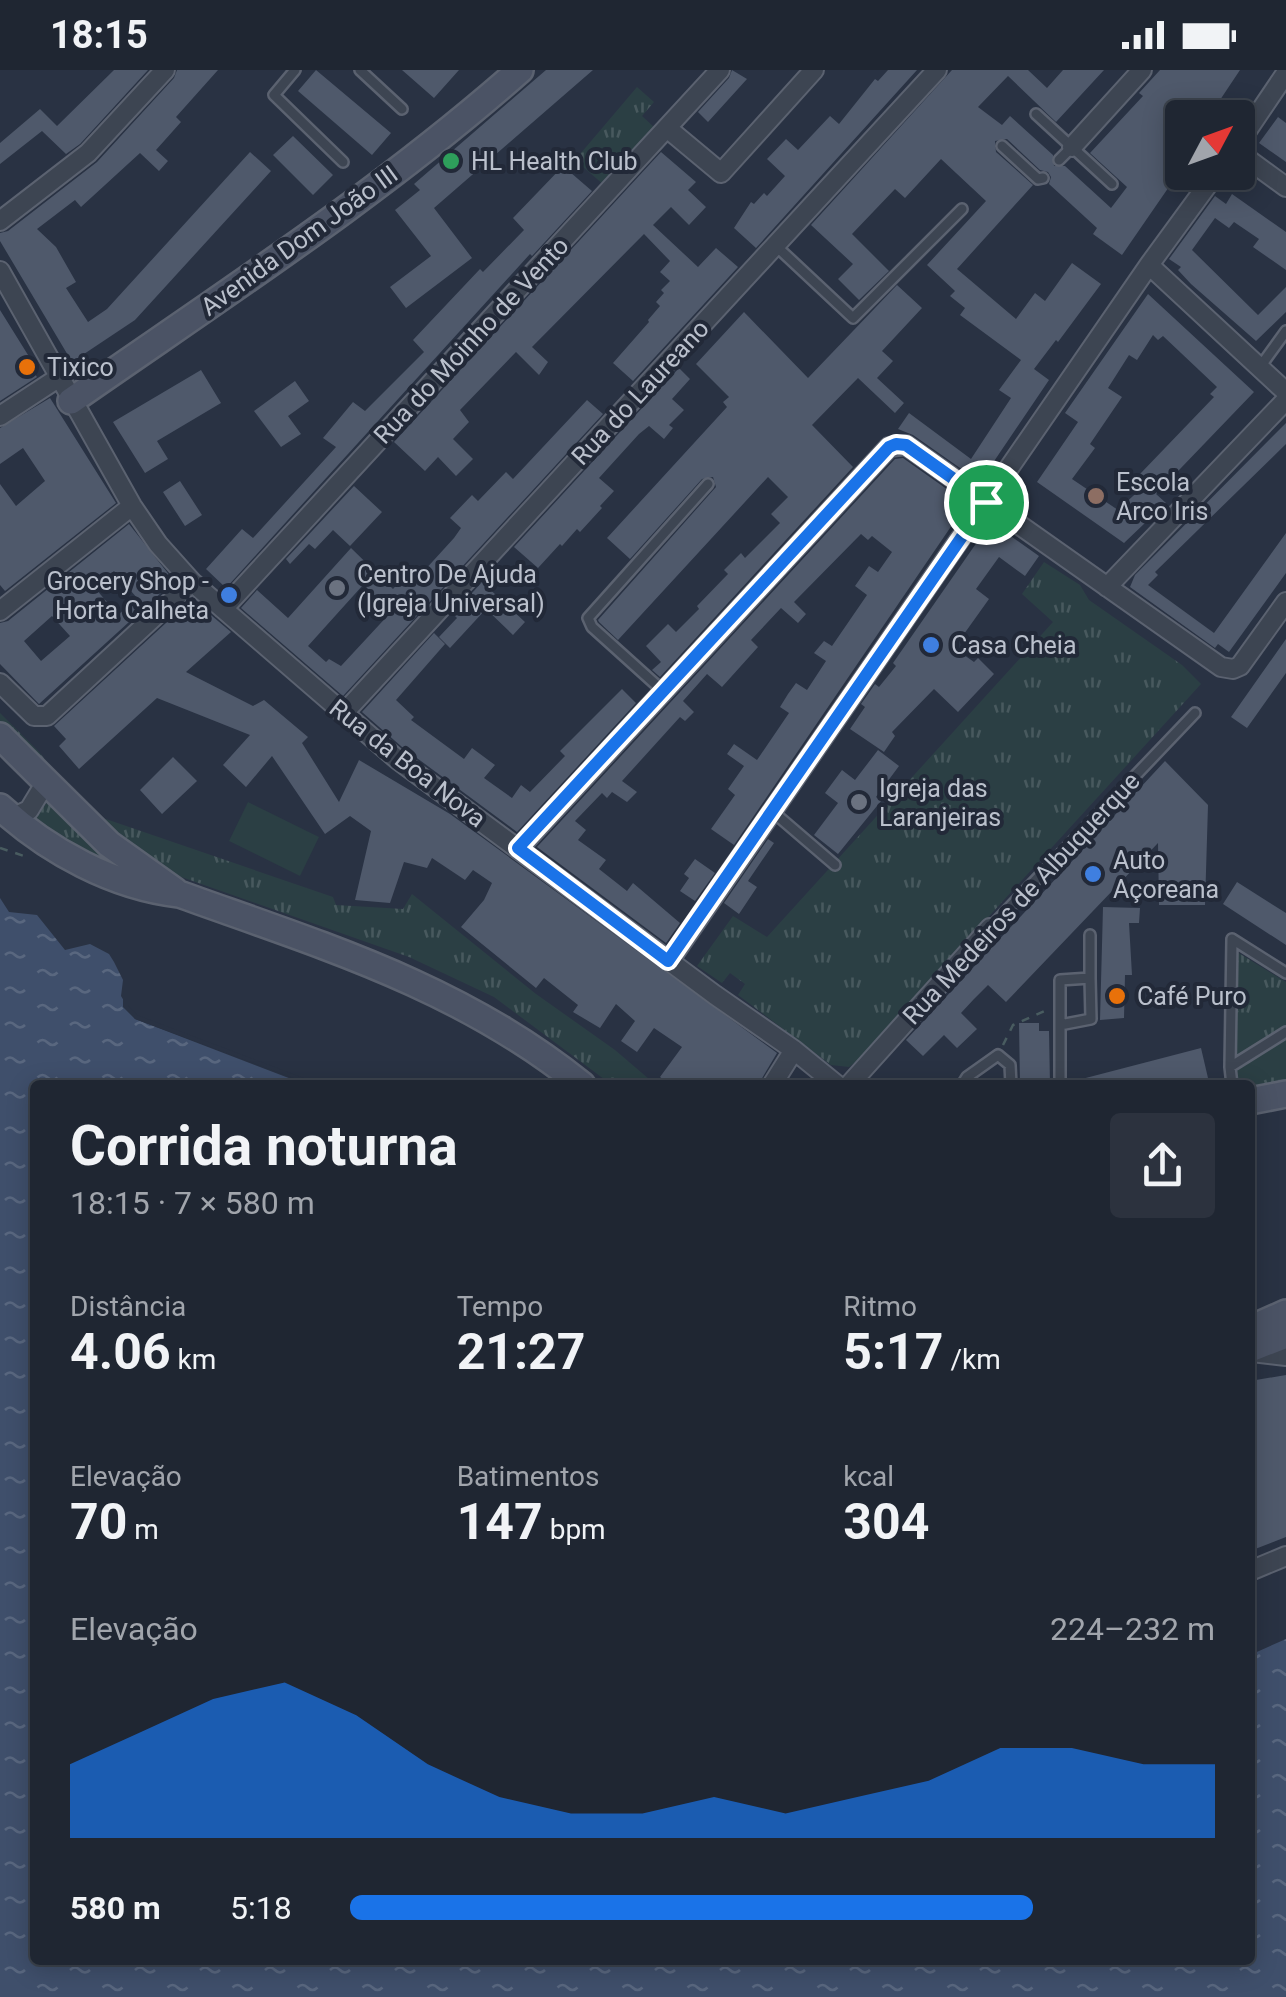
<!DOCTYPE html>
<html lang="pt">
<meta charset="utf-8">
<style>
body{margin:0;font-family:Roboto,sans-serif;background:#2c323e;color:#f1f3f6;height:100vh;display:flex;flex-direction:column;font-size:38px;white-space:nowrap}
*{box-sizing:border-box;margin:0}
p{font-size:32px;color:#a1a5ac}
.icon{flex:none;width:55px;height:55px;fill:none;stroke:currentColor;stroke-width:2;stroke-linecap:round;stroke-linejoin:round}
.map{position:relative;flex:1;overflow:hidden}
.side{position:absolute;left:30px;top:1010px;width:1225px;height:885px;display:flex;flex-direction:column;background:#1f2632;border-radius:10px;box-shadow:0 5px 25px #0003,0 0 0 2px #3c434d}
.side>*{flex:none}
.needle{width:65px;rotate:49deg}
.fabs{position:absolute;left:1165px;top:30px;display:grid;gap:20px}
.fabs a{display:grid;place-items:center;width:90px;height:90px;border-radius:10px;background:#1f2632;box-shadow:0 5px 25px #0003,0 0 0 2px #3c434d;font-size:50px}
.pin{position:absolute;display:grid;place-items:center;width:85px;height:85px;color:#fff;margin:-42px;border:5px solid #fff;border-radius:50%;box-shadow:0 2px 10px #0007}
.round{display:grid;place-items:center;flex:none;width:105px;height:105px;border-radius:10px;background:#2c323e}
.summary{display:flex;align-items:center;justify-content:space-between;height:170px;padding:0 40px}
h1{font-size:55px;font-weight:700;line-height:75px}
.stats{display:grid;grid-template-columns:repeat(3,1fr);gap:15px;height:170px;padding:10px 40px}
.stats div{display:grid;align-content:center}
.stats b{font-size:50px;font-weight:700}
.stats small{font-size:28px;font-weight:400}
.stats p{font-size:28px}
.chart{height:280px;padding:20px 40px}
.chart p{display:flex;justify-content:space-between}
.chart svg{width:100%;height:180px;margin-top:10px;fill:#1a73e8;opacity:.7}
ul{padding:0 40px;list-style:none;font-size:32px}
li{display:grid;grid-template-columns:160px 120px 1fr;align-items:center;height:75px}
li i{height:25px;border-radius:12px;background:#1a73e8}
.status{display:flex;justify-content:space-between;align-items:center;height:70px;padding:0 50px;background:#1f2632;direction:ltr}
.status svg{height:28px;fill:currentColor}
.map>svg:first-child{display:block}
</style>
<div class="status"><b>18:15</b><svg viewBox="0 0 49 12"><path d="M0 12V9h3v3zM5 12V6h3v6zM10 12V3h3v9zM15 12V0h3v12zM26 1h20v11H26zM47 4h2v5h-2z"/></svg></div>
<div class="map">
<svg width="1286" height="1927" viewBox="0 0 1286 1927">
<defs>
<pattern id="grass-tufts" width="24" height="20" patternUnits="userSpaceOnUse" patternTransform="scale(2.5)"><rect width="24" height="20" fill="#2b3f44"/><path d="M3 7l-1-3M5 7V3M7 7l1-3M15 17l-1-3M17 17v-4M19 17l1-3" fill="none" stroke="#48595e"/></pattern>
<pattern id="water-ripples" width="26" height="14" patternUnits="userSpaceOnUse" patternTransform="scale(2.5)"><rect width="26" height="14" fill="#3f4f6b"/><path d="M2 4q2-2 4 0t4 0M15 11q2-2 4 0t4 0" fill="none" stroke="#59677f"/></pattern>
</defs>
<rect width="100%" height="100%" fill="#293243"/>
<path fill="url(#grass-tufts)" d="M 637,17 L 654,32 L 642,46 L 655,58 L 604,115 L 575,90 Z
M 1044,492 L 1080,515 L 1089,530 L 1182,595 L 1201,614 L 858,990 L 849,997 L 831,995 L 738,925 L 745,914 L 730,903 L 722,913 L 697,896 L 733,846 L 767,867 L 1053,552 L 1022,524 Z
M 0,643 L 39,682 L 68,718 L 76,721 L 100,747 L 333,827 L 336,835 L 403,839 L 412,824 L 536,924 L 615,980 L 656,1015 L 612,1015 L 494,927 L 409,887 L 170,803 L 124,777 L 0,657 Z
M 47,733 L 107,787 L 102,794 L 27,752 Z
M 1237,882 L 1286,912 L 1286,1010 L 1250,1018 L 1250,1015 L 1239,1015 L 1235,988 Z"/>
<path fill="#2b3f44" d="M 248,732 L 319,767 L 300,806 L 229,771 Z"/>
<path fill="url(#water-ripples)" d="M 0,828 L 9,842 L 37,845 L 65,880 L 90,874 L 109,884 L 114,892 L 123,910 L 121,926 L 135,949 L 307,1015 L 35,1015 L 35,1890 L 1250,1890 L 1250,1585 L 1286,1569 L 1286,1927 L 0,1927 Z"/>
<path fill="#293243" d="M 123,910 L 128,910 L 128,935 L 137,945 L 309,1010 L 312,1015 L 135,949 L 123,937 Z"/>
<path fill="#4f596b" fill-rule="evenodd" d="M 114,0 L 148,0 L 80,74 L 66,84 L 42,61 L 0,94 L 0,73 L 40,39 L 57,56 Z
M 177,0 L 218,0 L 176,47 L 181,52 L 156,80 L 168,91 L 159,101 L 140,83 L 81,137 L 75,130 L 37,159 L 56,177 L 76,212 L 66,218 L 88,252 L 107,239 L 250,82 L 271,101 L 135,250 L 72,292 L 0,171 L 0,163 L 8,161 L 97,92 L 174,8 Z
M 316,0 L 391,63 L 372,85 L 298,21 Z
M 402,0 L 459,0 L 434,28 Z
M 546,0 L 593,0 L 434,138 L 472,188 L 406,238 L 390,217 L 431,186 L 395,140 L 420,120 L 414,114 Z
M 732,0 L 747,9 L 708,52 L 698,42 L 729,8 Z
M 888,0 L 917,0 L 756,178 L 734,158 L 751,132 L 754,134 L 764,123 L 767,126 L 785,106 L 767,89 L 786,69 L 798,80 L 830,46 L 839,54 L 875,9 L 878,11 Z
M 952,0 L 1028,0 L 1047,18 L 1063,0 L 1104,0 L 1056,52 L 1008,6 L 978,37 L 1002,55 L 1010,46 L 1053,85 L 1054,96 L 1065,96 L 1111,138 L 1127,117 L 1090,83 L 1143,26 L 1139,23 L 1160,0 L 1240,0 L 1208,48 L 1182,48 L 1182,79 L 1165,106 L 1173,111 L 1122,185 L 1093,164 L 1097,158 L 1049,114 L 1051,107 L 1048,102 L 1040,100 L 1007,69 L 995,71 L 996,82 L 1033,115 L 957,199 L 1016,249 L 1035,223 L 1045,231 L 1072,193 L 1101,214 L 1058,272 L 1056,270 L 1034,299 L 1049,310 L 980,412 L 913,365 L 898,359 L 909,343 L 971,389 L 1011,328 L 999,320 L 1021,290 L 960,245 L 965,238 L 950,226 L 955,221 L 927,195 L 986,131 L 941,89 L 905,128 L 895,119 L 852,164 L 889,201 L 859,230 L 838,209 L 853,194 L 811,155 Z
M 1278,47 L 1286,53 L 1286,92 L 1259,73 Z
M 293,66 L 333,105 L 313,125 L 273,85 Z
M 661,82 L 696,112 L 688,120 L 706,137 L 689,155 L 671,137 L 653,155 L 698,197 L 716,178 L 738,197 L 633,311 L 613,293 L 649,252 L 648,250 L 660,236 L 656,232 L 664,223 L 661,220 L 670,211 L 660,202 L 670,191 L 644,164 L 532,277 L 548,292 L 539,305 L 516,282 L 460,340 L 469,352 L 453,369 L 473,389 L 456,406 L 438,387 L 425,401 L 394,372 Z
M 563,96 L 592,121 L 532,186 L 530,184 L 226,518 L 206,499 L 242,459 L 253,468 L 336,377 L 323,368 L 353,332 L 365,341 L 424,282 L 413,270 L 480,199 L 483,202 L 524,160 L 513,148 Z
M 1232,124 L 1286,162 L 1286,200 L 1253,177 L 1259,169 L 1234,152 L 1229,158 L 1215,148 L 1192,180 L 1258,245 L 1286,217 L 1286,242 L 1256,271 L 1191,214 L 1178,200 L 1181,197 L 1169,189 L 1215,126 L 1226,134 Z
M 897,215 L 922,238 L 882,281 L 893,291 L 877,308 L 904,333 L 895,343 L 858,308 L 812,355 L 853,397 L 660,607 L 652,600 L 661,592 L 646,576 L 668,554 L 676,562 L 699,539 L 697,536 L 728,504 L 724,500 L 741,483 L 745,488 L 780,453 L 771,444 L 788,427 L 768,407 L 618,570 L 599,552 L 598,550 L 716,417 L 713,407 L 702,409 L 630,489 L 607,468 L 727,337 L 723,332 L 729,327 L 696,294 L 744,242 L 808,308 Z
M 1148,224 L 1254,322 L 1156,424 L 1166,433 L 1124,473 L 1037,412 L 1078,352 L 1065,343 ZM 1153,265 L 1158,270 L 1163,266 L 1217,317 L 1210,324 L 1214,327 L 1140,404 L 1148,412 L 1118,440 L 1072,409 L 1095,378 L 1090,374 L 1122,327 L 1108,318 L 1129,285 L 1137,290 Z
M 0,240 L 38,301 L 34,303 L 37,307 L 0,331 Z
M 679,298 L 690,309 L 672,329 L 684,340 L 669,355 L 673,358 L 664,369 L 649,356 L 639,364 L 599,408 L 614,421 L 600,436 L 602,438 L 580,462 L 577,459 L 562,476 L 560,474 L 538,498 L 514,477 Z
M 201,300 L 221,333 L 157,371 L 168,389 L 145,403 L 113,352 Z
M 295,311 L 309,331 L 288,346 L 301,364 L 281,377 L 254,341 Z
M 50,328 L 116,433 L 5,521 L 0,515 L 0,414 L 16,436 L 45,411 L 23,378 L 0,394 L 0,358 Z
M 587,330 L 603,344 L 343,626 L 241,538 L 257,520 L 288,548 L 351,478 L 393,519 L 415,495 L 423,502 L 454,468 L 461,458 L 450,448 L 472,425 L 478,431 L 506,402 L 513,409 ZM 363,515 L 392,541 L 341,596 L 329,589 L 326,592 L 308,576 Z
M 1286,353 L 1286,374 L 1155,502 L 1158,505 L 1148,515 L 1214,563 L 1286,463 L 1286,503 L 1229,582 L 1218,574 L 1215,578 L 1130,517 L 1135,505 Z
M 903,388 L 965,432 L 965,436 L 734,775 L 711,759 L 735,725 L 728,719 L 744,696 L 727,684 L 734,674 L 757,690 L 789,643 L 780,637 L 788,624 L 796,613 L 807,620 L 826,591 L 814,583 L 824,571 L 832,576 L 867,525 L 855,516 L 869,496 L 878,502 L 892,482 L 872,466 L 868,470 L 861,464 L 794,532 L 806,544 L 798,553 L 781,538 L 751,570 L 758,577 L 722,617 L 707,604 L 683,631 L 694,642 L 685,651 L 680,647 L 622,711 L 637,722 L 627,732 L 612,722 L 607,728 L 602,723 L 575,751 L 586,760 L 578,770 L 606,790 L 599,799 L 627,821 L 633,813 L 680,853 L 666,873 L 537,777 L 895,389 Z
M 180,411 L 202,445 L 185,456 L 163,422 Z
M 354,416 L 382,442 L 350,476 L 333,460 L 315,479 L 309,474 L 290,494 L 286,489 Z
M 991,452 L 1039,486 L 1025,506 L 999,487 L 976,519 L 989,529 L 954,578 L 974,592 L 978,588 L 994,604 L 958,642 L 934,619 L 892,662 L 895,666 L 884,682 L 850,659 L 865,637 L 861,634 L 875,614 L 879,617 L 896,596 L 893,593 Z
M 129,454 L 174,511 L 39,634 L 0,594 L 0,553 L 8,551 ZM 114,501 L 137,528 L 118,545 L 95,518 ZM 52,546 L 70,566 L 41,591 L 24,571 Z
M 482,512 L 525,552 L 513,565 L 486,539 L 450,578 L 439,567 L 457,548 L 453,544 Z
M 192,529 L 231,562 L 186,602 L 253,636 L 264,630 L 308,667 L 302,673 L 339,732 L 359,690 L 450,744 L 777,983 L 758,1015 L 670,1015 L 660,1007 L 682,977 L 654,958 L 637,982 L 621,971 L 635,951 L 616,934 L 600,958 L 573,942 L 578,935 L 544,908 L 536,918 L 461,857 L 484,830 L 492,813 L 473,800 L 465,810 L 432,788 L 427,798 L 404,792 L 390,833 L 355,830 L 371,761 L 350,746 L 325,764 L 272,686 L 246,717 L 223,695 L 250,665 L 157,628 L 79,699 L 59,676 L 66,669 L 54,656 Z
M 434,563 L 445,574 L 396,630 L 414,647 L 411,650 L 464,689 L 472,678 L 495,695 L 484,708 L 512,728 L 521,715 L 530,722 L 565,686 L 560,681 L 622,619 L 636,633 L 517,762 L 402,677 L 362,642 Z
M 1286,569 L 1286,603 L 1247,658 L 1231,647 Z
M 878,680 L 899,696 L 876,727 L 881,731 L 838,784 L 814,765 L 838,733 L 825,723 L 842,700 L 855,710 Z
M 173,687 L 197,711 L 162,744 L 140,720 Z
M 1165,691 L 1208,735 L 1205,835 L 1159,835 L 1158,773 L 1006,932 L 988,915 L 974,929 L 961,943 L 977,959 L 957,978 L 944,965 L 923,986 L 906,970 Z
M 768,769 L 774,773 L 748,811 L 757,817 L 739,844 L 724,833 Z
M 695,789 L 715,803 L 695,831 L 680,821 L 689,808 L 684,804 Z
M 1237,812 L 1286,843 L 1286,875 L 1223,834 Z
M 1103,837 L 1140,838 L 1139,853 L 1129,853 L 1132,905 L 1125,905 L 1124,948 L 1100,950 Z
M 1019,953 L 1039,953 L 1039,961 L 1049,961 L 1050,1015 L 1020,1015 Z
M 1201,978 L 1208,1008 L 1176,1015 L 1078,1015 L 1078,1010 Z
M 1286,1305 L 1286,1467 L 1250,1481 L 1250,1311 Z"/>
<g fill="none" stroke-linecap="round" stroke-linejoin="round">
<defs>
<path id="lane" d="M 295,0 L 274,25 L 343,92
M 360,0 L 402,39
M 1036,44 L 1112,114
M 1002,76 L 1038,109 L 1043,108
M 1059,90 L 1072,77
M 775,175 L 853,248 L 962,139
M 1260,297 L 1286,261
M 663,621 L 592,557 L 588,548 L 708,414
M 772,741 L 835,795
M 990,858 L 1195,643
M 1090,865 L 1090,908
M 1232,869 L 1230,997 L 1286,962
M 1232,869 L 1286,903
M 1060,955 L 1091,949 L 1090,908 L 1060,910 L 1060,1015
M 1230,997 L 1232,1015
M 962,1015 L 967,1007 L 998,985 L 1010,995 L 1011,1015"/>
<path id="street" d="M 667,58 L 721,103 L 814,0
M 1238,74 L 1286,3
M 1072,77 L 1142,0
M 1238,82 L 1286,117
M 0,151 L 88,83 L 165,0
M 1149,195 L 1286,322
M 0,201 L 132,436 L 158,474 L 192,512 L 398,690 L 715,925 L 794,980 L 837,1015
M 0,346 L 58,308
M 1107,517 L 1286,330
M 223,539 L 720,0
M 0,541 L 132,436
M 0,613 L 34,646 L 47,646 L 192,512
M 343,644 L 937,0
M 12,748 L 29,740 L 46,712
M 518,779 L 889,377 L 906,375 L 1221,597 L 1233,599 L 1240,596 L 1286,532
M 669,891 L 1149,195 L 1217,102
M 772,1015 L 794,980
M 849,1015 L 990,858
M 1252,1282 L 1286,1286
M 1250,1501 L 1286,1486"/>
<path id="secondary" d="M 71,331 C 223,225 381,123 520,0
M 0,666 L 109,774 L 175,821
M 0,737 C 48,781 114,817 179,824 C 324,876 461,917 582,1015
M 1250,1031 L 1286,1024
M 1250,1259 L 1286,1243
M 1250,1279 L 1286,1265"/>
</defs>
<use href="#lane" stroke="#5b6270" stroke-width="14"/>
<use href="#street" stroke="#5b6270" stroke-width="22"/>
<use href="#secondary" stroke="#5b6270" stroke-width="30"/>
<path stroke="#495c60" stroke-width="2.5" stroke-dasharray="8 8" stroke-linecap="butt" d="M 0,778 L 27,787
M 1003,975 L 1013,955 L 1049,939"/>
<use href="#lane" stroke="#3d4552" stroke-width="9"/>
<use href="#street" stroke="#3d4552" stroke-width="18"/>
<use href="#secondary" stroke="#4b5365" stroke-width="25"/>
</g>
<g fill="none" stroke-linecap="round" stroke-linejoin="round">
<defs>
<path id="route" d="M 896,374 L 906,375 L 986,432 L 668,891 L 518,778 L 889,377 Z"/>
</defs>
<use href="#route" stroke="#fff" stroke-width="20"/>
<use href="#route" stroke="#1a73e8" stroke-width="12"/>
</g>
<circle fill="#2e9e5b" stroke="#222938" stroke-width="4" cx="451" cy="91" r="10"/>
<g fill="#e8710a" stroke="#222938" stroke-width="4">
<circle cx="27" cy="297" r="10"/>
<circle cx="1117" cy="926" r="10"/>
</g>
<circle fill="#8d6e63" stroke="#222938" stroke-width="4" cx="1096" cy="426" r="10"/>
<g fill="#6b7280" stroke="#222938" stroke-width="4">
<circle cx="337" cy="518" r="10"/>
<circle cx="859" cy="732" r="10"/>
</g>
<g fill="#3f7fe0" stroke="#222938" stroke-width="4">
<circle cx="229" cy="525" r="10"/>
<circle cx="931" cy="575" r="10"/>
<circle cx="1093" cy="804" r="10"/>
</g>
<g text-anchor="middle" stroke-width="8" stroke-linejoin="round" paint-order="stroke">
<g font-size="25" fill="#bac0cc" stroke="#222938" text-anchor="start">
<text x="471" y="100">HL Health Club</text>
<text x="47" y="306">Tixico</text>
<text x="1116" y="421">Escola<tspan x="1116" dy="29">Arco Iris</tspan></text>
<text x="357" y="513">Centro De Ajuda<tspan x="357" dy="29">(Igreja Universal)</tspan></text>
<text x="209" y="520" text-anchor="end">Grocery Shop -<tspan x="209" dy="29">Horta Calheta</tspan></text>
<text x="951" y="584">Casa Cheia</text>
<text x="879" y="727">Igreja das<tspan x="879" dy="29">Laranjeiras</tspan></text>
<text x="1113" y="799">Auto<tspan x="1113" dy="29">Açoreana</tspan></text>
<text x="1137" y="935">Café Puro</text>
</g>
<g font-size="25" fill="#bac0cc" stroke="#222938">
<text transform="translate(299 170) rotate(-36)" y="9">Avenida Dom João III</text>
<text transform="translate(471 270) rotate(-47)" y="9">Rua do Moinho de Vento</text>
<text transform="translate(640 322) rotate(-47)" y="9">Rua do Laureano</text>
<text transform="translate(408 693) rotate(38)" y="9">Rua da Boa Nova</text>
<text transform="translate(1021 828) rotate(-47)" y="9">Rua Medeiros de Albuquerque</text>
</g>
</g>
</svg>
<div class="fabs">
<a><svg class="needle" viewBox="-14 -14 28 28"><path d="M0-13l5 13h-10z" fill="#e53935"/><path d="M0 13l5-13h-10z" fill="#a1a5ac"/></svg></a>
</div>
<div class="pin" style="left:986px;top:432px;background:#1e9e55"><svg class="icon" aria-label="arrive" viewBox="0 0 24 24"><path d="M6 21V4h12l-3 4 3 4H6"/></svg></div>
<section class="side">
<div class="summary"><div><h1>Corrida noturna</h1><p>18:15 · 7 × 580 m</p></div><a class="round"><svg class="icon" aria-label="share" viewBox="0 0 24 24"><path d="M12 15V3M7 8l5-5 5 5M5 13v7h14v-7"/></svg></a></div>
<div class="stats">
<div><p>Distância</p><b>4.06<small> km</small></b></div>
<div><p>Tempo</p><b>21:27</b></div>
<div><p>Ritmo</p><b>5:17<small> /km</small></b></div>
</div>
<div class="stats">
<div><p>Elevação</p><b>70<small> m</small></b></div>
<div><p>Batimentos</p><b>147<small> bpm</small></b></div>
<div><p>kcal</p><b>304</b></div>
</div>
<div class="chart"><p><span>Elevação</span>224–232 m</p>
<svg viewBox="0 0 160 44" preserveAspectRatio="none"><path d="M0 44V26L10 18L20 10L30 6L40 14L50 26L60 34L70 38L80 38L90 34L100 38L110 34L120 30L130 22L140 22L150 26L160 26V44z"/></svg>
</div>
<ul>
<li><b>580 m</b>5:18<i style="width:79%"></i></li>
</ul>
</section>
</div>
